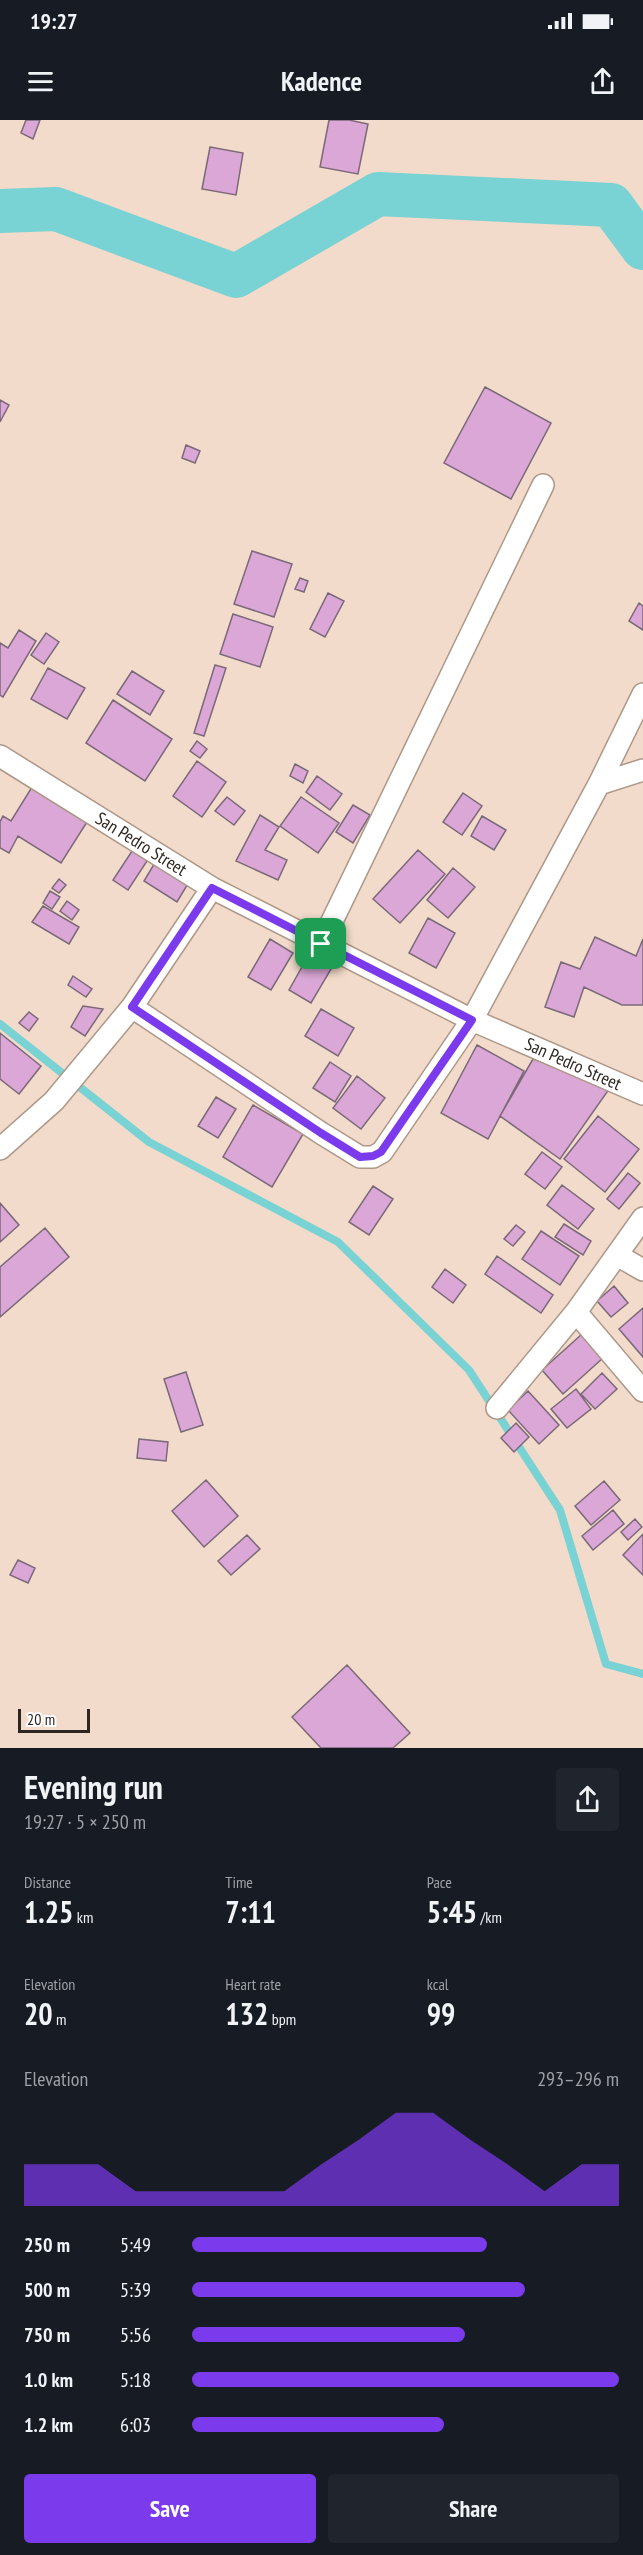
<!DOCTYPE html>
<meta charset="utf-8">
<style>
body{margin:0;font-family:"PT Sans Narrow",sans-serif;background:#20242c;color:#f1f3f6;height:100vh;display:flex;flex-direction:column;font-size:22px;white-space:nowrap}
*{box-sizing:border-box;margin:0}
p{font-size:20px;color:#9ea1a6}
.icon{flex:none;width:33px;height:33px;fill:none;stroke:currentColor;stroke-width:2;stroke-linecap:round;stroke-linejoin:round}
.map{position:relative;height:1628px;overflow:hidden}
.panel{display:flex;flex-direction:column;background:#171b24;flex:1}
.panel>*{flex:none}
.scale{position:absolute;left:18px;bottom:15px;width:72px;box-sizing:border-box;padding-left:6px;border:3px solid #2e2620;border-top:0;font-size:16px;line-height:21px;white-space:nowrap;color:#2e2620;-webkit-text-stroke:4px #fff;paint-order:stroke}
.pin{position:absolute;display:grid;place-items:center;width:51px;height:51px;color:#fff;margin:-26px;border-radius:12px;box-shadow:0 3px 9px #0006}
.round{display:grid;place-items:center;flex:none;width:63px;height:63px;border-radius:6px;background:#20242c}
.head{display:flex;align-items:center;justify-content:space-between;height:102px;padding:0 24px}
h1{font-size:33px;font-weight:700;line-height:45px}
.stats{display:grid;grid-template-columns:repeat(3,1fr);gap:9px;height:102px;padding:6px 24px}
.stats div{display:grid;align-content:center}
.stats b{font-size:30px;font-weight:700}
.stats small{font-size:16px;font-weight:400}
.stats p{font-size:16px}
.chart{height:168px;padding:12px 24px}
.chart p{display:flex;justify-content:space-between}
.chart svg{width:100%;height:108px;margin-top:6px;fill:#7c3aed;opacity:.7}
.primary-button{display:flex;gap:12px;margin-top:auto;padding:12px 24px}
.primary-button a{flex:1;height:69px;border-radius:6px;background:#7c3aed;color:#fff;font-size:24px;font-weight:700;line-height:69px;text-align:center}
.primary-button a+a{background:#20242c;color:#f1f3f6}
ul{padding:0 24px;list-style:none;font-size:20px}
li{display:grid;grid-template-columns:96px 72px 1fr;align-items:center;height:45px}
li i{height:15px;border-radius:8px;background:#7c3aed}
.status{display:flex;justify-content:space-between;align-items:center;height:42px;padding:0 30px;background:#171b24;direction:ltr}
.status svg{height:16px;fill:currentColor}
header{display:flex;justify-content:space-between;align-items:center;height:78px;padding:0 24px;background:#171b24;font-size:27px;font-weight:700}
.map>svg:first-child{display:block}
</style>
<div class="status"><b>19:27</b><svg viewBox="0 0 49 12"><path d="M0 12V9h3v3zM5 12V6h3v6zM10 12V3h3v9zM15 12V0h3v12zM26 1h20v11H26zM47 4h2v5h-2z"/></svg></div>
<header><svg class="icon" aria-label="menu" viewBox="0 0 24 24"><path d="M4 6h16M4 12h16M4 18h16"/></svg>Kadence<svg class="icon" aria-label="share" viewBox="0 0 24 24"><path d="M12 15V3M7 8l5-5 5 5M5 13v7h14v-7"/></svg></header>
<div class="map">
<svg width="643" height="1628" viewBox="0 0 643 1628">
<rect width="100%" height="100%" fill="#f2dbca"/>
<g fill="none" stroke-linecap="round" stroke-linejoin="round">
<path stroke="#79d2d3" stroke-width="8" d="M 0,904 L 149,1022 L 338,1122 L 469,1250 L 560,1390 L 606,1544 L 643,1554"/>
<path stroke="#79d2d3" stroke-width="44" d="M 0,91 L 56,89 L 236,156 L 378,74 L 611,85 L 643,128"/>
</g>
<path fill="#daa7d6" stroke="#7b6979" stroke-width="1.5" d="M 26,0 L 40,0 L 33,19 L 21,13 Z
M 329,0 L 349,0 L 368,4 L 358,54 L 320,47 Z
M 210,27 L 243,33 L 236,75 L 202,69 Z
M 485,267 L 551,303 L 511,379 L 444,343 Z
M 0,280 L 9,285 L 0,302 Z
M 186,325 L 200,331 L 195,343 L 182,338 Z
M 252,431 L 292,444 L 274,497 L 234,484 Z
M 300,458 L 308,461 L 304,472 L 295,469 Z
M 328,473 L 344,481 L 325,517 L 310,509 Z
M 639,483 L 643,486 L 643,510 L 629,501 Z
M 233,494 L 273,507 L 260,547 L 220,534 Z
M 19,510 L 36,521 L 3,577 L 0,575 L 0,523 L 8,528 Z
M 46,513 L 59,522 L 44,544 L 31,535 Z
M 215,545 L 226,548 L 204,616 L 194,613 Z
M 48,548 L 85,568 L 67,599 L 31,579 Z
M 132,551 L 164,571 L 150,595 L 117,574 Z
M 113,580 L 172,619 L 145,661 L 86,623 Z
M 197,621 L 207,629 L 200,638 L 190,631 Z
M 197,641 L 226,662 L 202,697 L 173,676 Z
M 295,644 L 308,651 L 303,663 L 290,656 Z
M 317,656 L 342,674 L 330,690 L 306,672 Z
M 32,667 L 87,702 L 61,743 L 18,716 L 9,733 L 0,728 L 0,702 L 3,696 L 11,701 Z
M 463,673 L 482,686 L 462,715 L 443,702 Z
M 227,677 L 245,691 L 234,705 L 215,691 Z
M 301,677 L 339,703 L 318,733 L 280,706 Z
M 353,685 L 370,695 L 353,723 L 336,712 Z
M 260,695 L 279,707 L 265,730 L 287,740 L 278,760 L 236,741 Z
M 482,696 L 506,710 L 494,730 L 471,716 Z
M 134,728 L 149,738 L 128,770 L 113,760 Z
M 418,730 L 445,754 L 400,803 L 373,779 Z
M 159,736 L 192,757 L 177,782 L 144,761 Z
M 453,748 L 475,767 L 448,798 L 427,780 Z
M 59,759 L 66,765 L 59,773 L 52,768 Z
M 50,771 L 60,777 L 52,789 L 43,783 Z
M 67,781 L 79,790 L 72,800 L 60,791 Z
M 43,786 L 79,807 L 69,824 L 32,802 Z
M 428,798 L 455,813 L 436,848 L 409,833 Z
M 595,817 L 636,836 L 643,819 L 643,885 L 622,885 L 584,867 L 574,897 L 545,887 L 561,842 L 580,849 Z
M 270,819 L 293,833 L 271,870 L 248,857 Z
M 311,831 L 334,844 L 311,883 L 289,870 Z
M 73,856 L 92,869 L 86,877 L 68,865 Z
M 83,886 L 103,889 L 85,916 L 71,907 Z
M 321,889 L 354,908 L 338,936 L 305,916 Z
M 29,892 L 38,899 L 29,911 L 19,903 Z
M 0,913 L 41,946 L 19,974 L 0,959 Z
M 477,925 L 524,951 L 488,1019 L 441,993 Z
M 533,939 L 612,965 L 560,1039 L 500,996 Z
M 330,942 L 351,956 L 335,982 L 313,968 Z
M 357,956 L 385,978 L 361,1009 L 333,988 Z
M 216,977 L 236,989 L 218,1018 L 198,1006 Z
M 253,985 L 303,1014 L 272,1067 L 223,1037 Z
M 598,996 L 639,1029 L 605,1072 L 564,1039 Z
M 542,1032 L 562,1047 L 545,1069 L 525,1054 Z
M 628,1053 L 640,1063 L 619,1089 L 607,1079 Z
M 562,1065 L 594,1089 L 578,1109 L 547,1085 Z
M 373,1066 L 393,1079 L 369,1115 L 349,1102 Z
M 0,1083 L 19,1105 L 0,1122 Z
M 564,1104 L 591,1121 L 583,1135 L 555,1117 Z
M 516,1105 L 525,1112 L 513,1126 L 504,1119 Z
M 45,1108 L 69,1137 L 0,1197 L 0,1147 Z
M 541,1111 L 579,1136 L 560,1165 L 522,1139 Z
M 497,1136 L 553,1175 L 541,1193 L 485,1154 Z
M 445,1149 L 466,1165 L 453,1183 L 432,1167 Z
M 614,1166 L 628,1183 L 611,1197 L 597,1181 Z
M 643,1188 L 643,1237 L 619,1209 Z
M 582,1214 L 603,1238 L 563,1274 L 542,1250 Z
M 186,1252 L 203,1305 L 181,1312 L 164,1259 Z
M 602,1253 L 617,1269 L 595,1289 L 581,1274 Z
M 576,1269 L 591,1289 L 567,1308 L 551,1289 Z
M 528,1271 L 559,1305 L 539,1324 L 508,1290 Z
M 516,1303 L 529,1317 L 514,1332 L 501,1318 Z
M 139,1319 L 168,1322 L 166,1341 L 137,1338 Z
M 206,1360 L 238,1396 L 204,1427 L 172,1391 Z
M 604,1361 L 620,1380 L 591,1405 L 575,1386 Z
M 613,1390 L 624,1404 L 593,1430 L 582,1416 Z
M 635,1399 L 642,1407 L 628,1420 L 621,1412 Z
M 643,1414 L 643,1455 L 623,1435 Z
M 247,1415 L 260,1429 L 231,1455 L 218,1441 Z
M 18,1440 L 35,1448 L 28,1463 L 10,1455 Z
M 347,1545 L 410,1613 L 393,1628 L 321,1628 L 292,1597 Z"/>
<g fill="none" stroke-linecap="round" stroke-linejoin="round">
<defs>
<path id="street" d="M 0,636 L 212,768 L 472,900 L 643,974
M 599,664 L 643,650
M 321,824 L 543,365
M 132,887 L 321,1013 L 360,1037 L 373,1037 L 382,1032 L 472,900 L 599,664 L 643,574
M 0,1029 L 54,981 L 132,887 L 212,768
M 617,1135 L 643,1150
M 576,1192 L 643,1271
M 497,1288 L 576,1192 L 643,1098"/>
</defs>
<use href="#street" stroke="#ad9889" stroke-width="24"/>
<use href="#street" stroke="#fff" stroke-width="21"/>
</g>
<g fill="none" stroke-linecap="round" stroke-linejoin="round">
<defs>
<path id="route" d="M 212,768 L 472,900 L 381,1032 L 373,1036 L 360,1037 L 321,1013 L 132,887 Z"/>
</defs>
<use href="#route" stroke="#fff" stroke-width="12"/>
<use href="#route" stroke="#7c3aed" stroke-width="8"/>
</g>
<g text-anchor="middle" stroke-width="4.5" stroke-linejoin="round" paint-order="stroke">
<g font-size="18" fill="#2e2620" stroke="#fff">
<text transform="translate(141 724) rotate(32)" y="6">San Pedro Street</text>
<text transform="translate(573 944) rotate(24)" y="6">San Pedro Street</text>
</g>
</g>
</svg>
<div class="scale">20 m</div>
<div class="pin" style="left:321px;top:824px;background:#1e9e55"><svg class="icon" aria-label="arrive" viewBox="0 0 24 24"><path d="M6 21V4h12l-3 4 3 4H6"/></svg></div>
</div>
<section class="panel">
<div class="head"><div><h1>Evening run</h1><p>19:27 · 5 × 250 m</p></div><a class="round"><svg class="icon" aria-label="share" viewBox="0 0 24 24"><path d="M12 15V3M7 8l5-5 5 5M5 13v7h14v-7"/></svg></a></div>
<div class="stats">
<div><p>Distance</p><b>1.25<small> km</small></b></div>
<div><p>Time</p><b>7:11</b></div>
<div><p>Pace</p><b>5:45<small> /km</small></b></div>
</div>
<div class="stats">
<div><p>Elevation</p><b>20<small> m</small></b></div>
<div><p>Heart rate</p><b>132<small> bpm</small></b></div>
<div><p>kcal</p><b>99</b></div>
</div>
<div class="chart"><p><span>Elevation</span>293–296 m</p>
<svg viewBox="0 0 160 44" preserveAspectRatio="none"><path d="M0 44V27L10 27L20 27L30 38L40 38L50 38L60 38L70 38L80 27L90 17L100 6L110 6L120 17L130 27L140 38L150 27L160 27V44z"/></svg>
</div>
<ul>
<li><b>250 m</b>5:49<i style="width:69%"></i></li>
<li><b>500 m</b>5:39<i style="width:78%"></i></li>
<li><b>750 m</b>5:56<i style="width:64%"></i></li>
<li><b>1.0 km</b>5:18<i style="width:100%"></i></li>
<li><b>1.2 km</b>6:03<i style="width:59%"></i></li>
</ul>
<div class="primary-button"><a>Save</a><a>Share</a></div>
</section>
